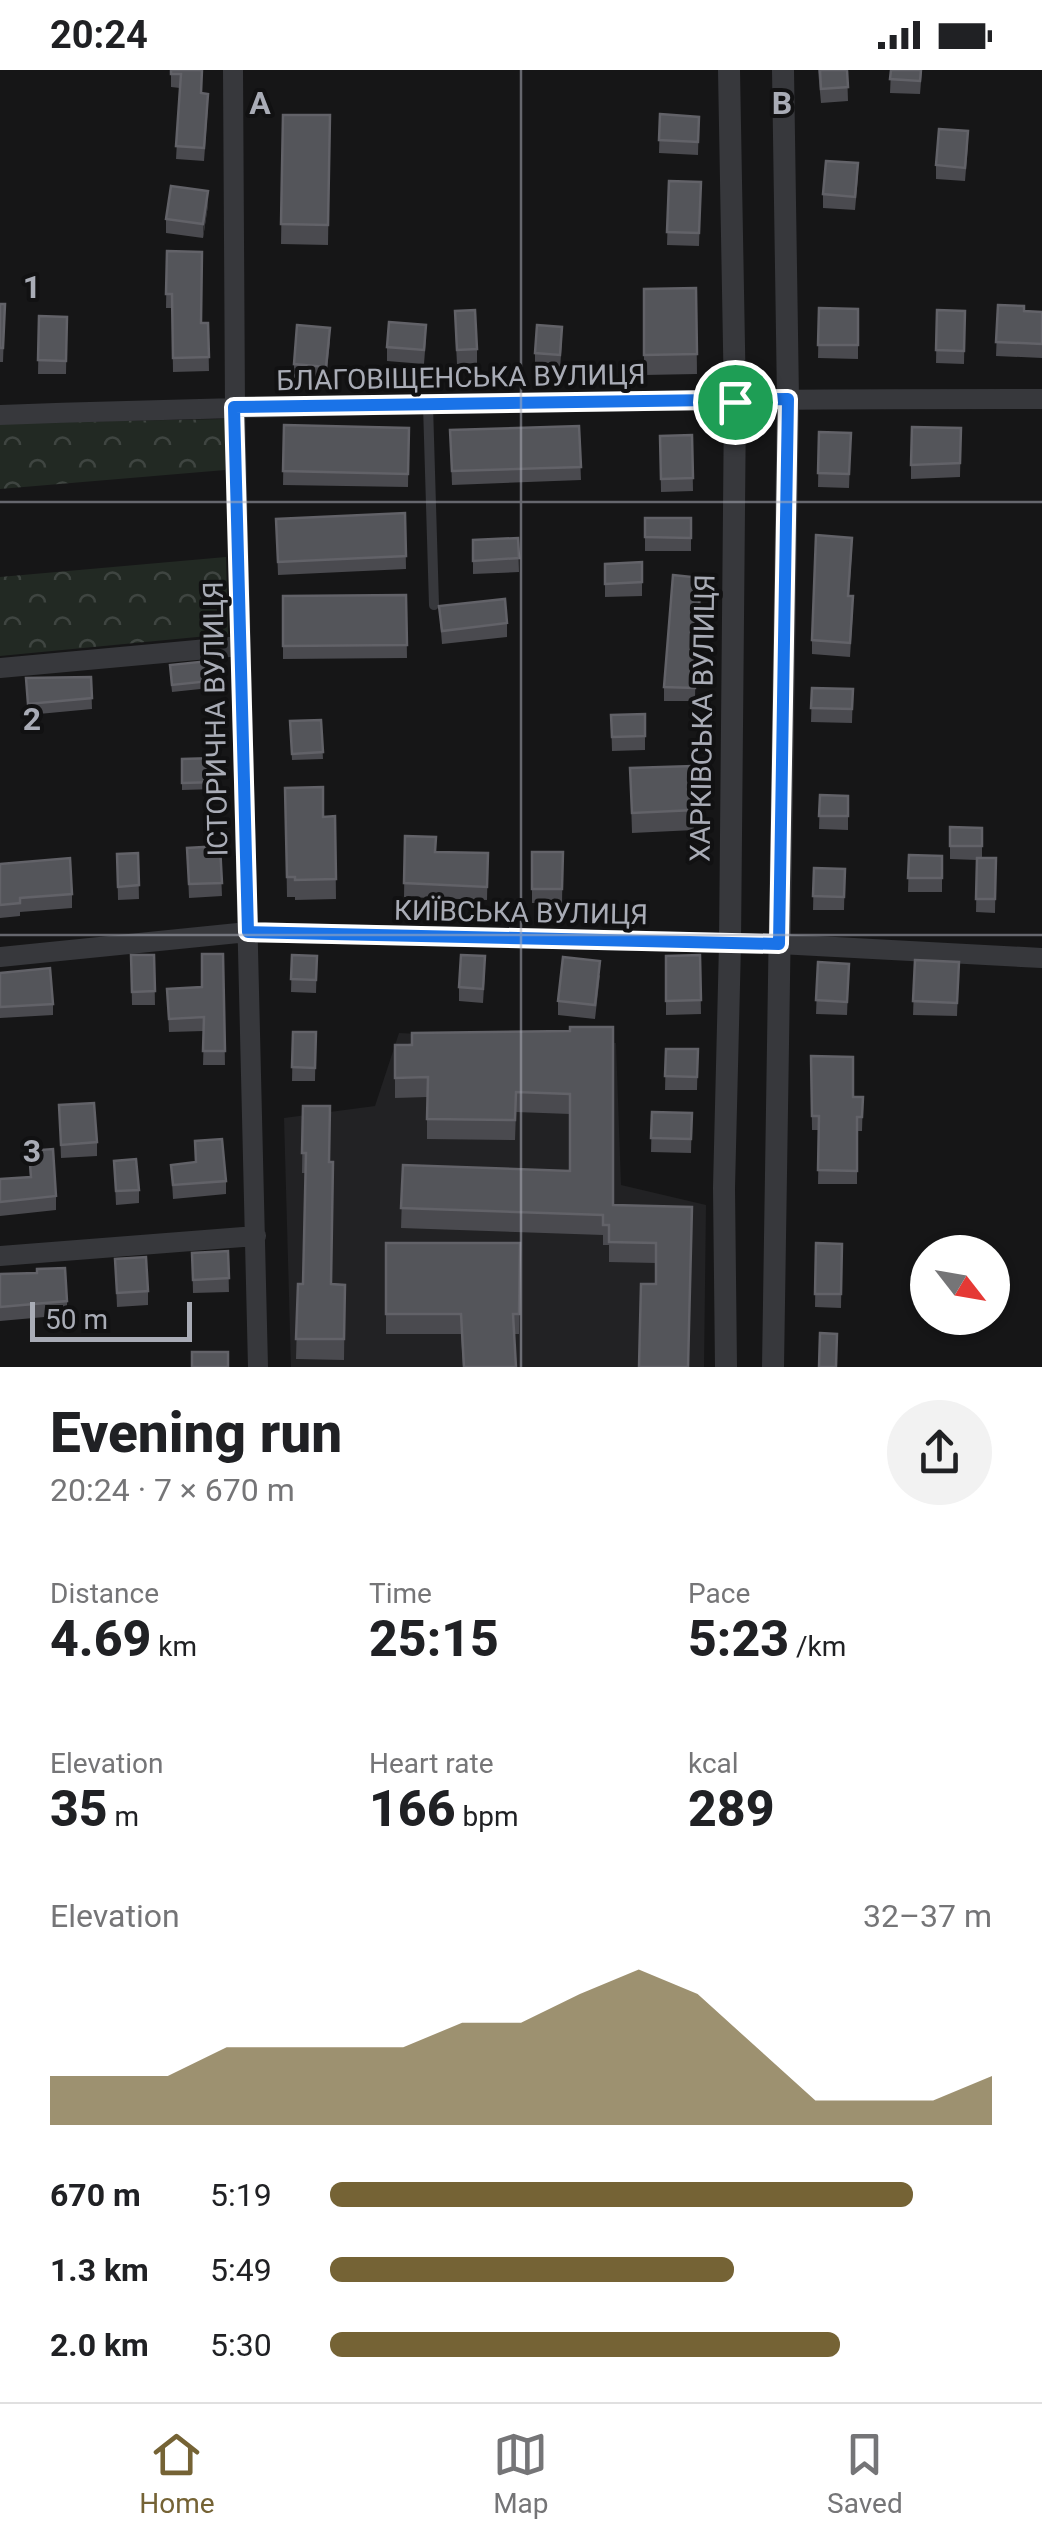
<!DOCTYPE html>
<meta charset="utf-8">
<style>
body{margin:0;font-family:Roboto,sans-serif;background:#f2f2f2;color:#202124;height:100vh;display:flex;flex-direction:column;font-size:38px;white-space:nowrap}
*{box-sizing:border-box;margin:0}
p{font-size:32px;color:#757577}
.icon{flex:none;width:55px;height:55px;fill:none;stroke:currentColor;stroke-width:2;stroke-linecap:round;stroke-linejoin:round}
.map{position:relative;height:1297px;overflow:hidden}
.side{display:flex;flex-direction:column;background:#fff;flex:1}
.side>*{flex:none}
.needle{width:65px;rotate:121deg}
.fabs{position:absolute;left:910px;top:1165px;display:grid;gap:20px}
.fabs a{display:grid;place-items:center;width:100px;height:100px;border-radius:50%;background:#fff;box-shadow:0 2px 8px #0004;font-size:50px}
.scale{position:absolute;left:30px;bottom:25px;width:162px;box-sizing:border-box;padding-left:10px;border:5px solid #a9acb6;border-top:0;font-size:28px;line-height:35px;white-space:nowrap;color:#a9acb6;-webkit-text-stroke:8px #111112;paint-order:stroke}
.pin{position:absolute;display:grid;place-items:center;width:85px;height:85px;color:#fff;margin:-42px;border:5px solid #fff;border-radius:50%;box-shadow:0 2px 10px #0007}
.round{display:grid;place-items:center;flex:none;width:105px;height:105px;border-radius:52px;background:#f2f2f2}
.headline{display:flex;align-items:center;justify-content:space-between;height:170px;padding:0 50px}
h1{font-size:55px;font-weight:800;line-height:75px}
.metrics{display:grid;grid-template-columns:repeat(3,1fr);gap:15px;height:170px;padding:10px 50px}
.metrics div{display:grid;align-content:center}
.metrics b{font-size:50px;font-weight:800}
.metrics small{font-size:28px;font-weight:400}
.metrics p{font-size:28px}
.chart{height:280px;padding:20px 50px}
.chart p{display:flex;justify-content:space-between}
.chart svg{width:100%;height:180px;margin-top:10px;fill:#756335;opacity:.7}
ul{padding:0 50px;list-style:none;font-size:32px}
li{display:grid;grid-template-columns:160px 120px 1fr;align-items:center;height:75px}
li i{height:25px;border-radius:12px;background:#756335}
.status{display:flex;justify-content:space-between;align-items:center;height:70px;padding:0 50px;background:#fff;direction:ltr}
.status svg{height:28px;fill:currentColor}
.tab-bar{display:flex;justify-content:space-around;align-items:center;height:140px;border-top:2px solid #e0e0e0;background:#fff;font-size:28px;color:#757577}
.tab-bar a{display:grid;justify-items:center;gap:5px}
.tab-bar .current{color:#756335}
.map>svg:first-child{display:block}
</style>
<div class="status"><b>20:24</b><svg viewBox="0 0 49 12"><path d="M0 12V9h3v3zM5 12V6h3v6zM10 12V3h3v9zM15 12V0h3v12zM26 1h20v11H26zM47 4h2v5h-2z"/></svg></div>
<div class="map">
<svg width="1042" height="1297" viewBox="0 0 1042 1297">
<defs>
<pattern id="forest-crowns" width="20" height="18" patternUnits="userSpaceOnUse" patternTransform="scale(2.5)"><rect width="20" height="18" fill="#222923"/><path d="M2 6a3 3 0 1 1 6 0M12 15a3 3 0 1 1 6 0" fill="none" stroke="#3f4541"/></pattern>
</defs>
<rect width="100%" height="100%" fill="#161617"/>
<path fill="#222224" d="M 399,963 L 616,973 L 621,1115 L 706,1135 L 704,1297 L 291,1297 L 284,1048 L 375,1036 Z"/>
<path fill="url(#forest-crowns)" d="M 225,349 L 225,400 L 0,419 L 0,353 Z
M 226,487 L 228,564 L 0,586 L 0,507 Z"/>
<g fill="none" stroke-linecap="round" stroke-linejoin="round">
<path stroke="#37383c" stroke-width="10" d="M 428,335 L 434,535"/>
<path stroke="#37383c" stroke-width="20" d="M 233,0 L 235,337 L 258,1297
M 0,345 C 347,333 695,329 1042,329
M 0,598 L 240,576
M 0,887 L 248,862 L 779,874 L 1042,888
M 0,1186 L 256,1166"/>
<path stroke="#37383c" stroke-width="22" d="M 726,1297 L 724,1118 L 730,874 L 735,331 L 729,0
M 773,1297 L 788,329 L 783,0"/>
</g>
<path fill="#4a4a4f" d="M 171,0 L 202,0 L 201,23 L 208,37 L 204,91 L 176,89 L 180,18 L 171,17 Z
M 818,0 L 847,0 L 848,31 L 821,33 Z
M 891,0 L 922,0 L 920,24 L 890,23 Z
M 660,44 L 699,47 L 698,85 L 659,83 Z
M 283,45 L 330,45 L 328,175 L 281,174 Z
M 968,75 L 965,111 L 936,109 L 936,95 Z
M 858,107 L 855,140 L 823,138 L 823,124 Z
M 669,111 L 701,112 L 699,176 L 667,175 Z
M 208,135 L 203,168 L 166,163 L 166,149 Z
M 167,181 L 201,253 L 208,253 L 209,301 L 173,302 L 172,238 L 166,238 Z
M 696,218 L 697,304 L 644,305 L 644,219 Z
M 0,234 L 5,234 L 3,292 L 0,292 Z
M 998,235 L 1024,241 L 1042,242 L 1042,288 L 996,286 Z
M 819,238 L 858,239 L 858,289 L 818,288 Z
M 937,240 L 965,241 L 964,294 L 936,293 Z
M 39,246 L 67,247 L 66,304 L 38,304 Z
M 455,255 L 477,279 L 477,293 L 457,294 Z
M 426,268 L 424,294 L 387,291 L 387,277 Z
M 330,271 L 326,311 L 294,308 L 294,294 Z
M 562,271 L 560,299 L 535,297 L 535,283 Z
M 284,355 L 409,358 L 408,417 L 283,415 Z
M 579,356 L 581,410 L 452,415 L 450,360 Z
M 961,358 L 960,407 L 911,409 L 911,395 Z
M 819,362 L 851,363 L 849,418 L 818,417 Z
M 692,365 L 693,421 L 661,422 L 660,366 Z
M 405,443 L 406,499 L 278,505 L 276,449 Z
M 645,448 L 691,448 L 691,481 L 645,481 Z
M 518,468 L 519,502 L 473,504 L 473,470 Z
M 852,481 L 849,526 L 853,540 L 850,587 L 812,584 L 812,570 Z
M 642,492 L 642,526 L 605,527 L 605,494 Z
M 702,522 L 696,572 L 695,631 L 664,631 L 664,617 Z
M 406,525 L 407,588 L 283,589 L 283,526 Z
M 439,536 L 507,553 L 507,567 L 442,574 Z
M 208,591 L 210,618 L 172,622 L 170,602 Z
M 91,607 L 92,639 L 28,645 L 26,608 Z
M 812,618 L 853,619 L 852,653 L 811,652 Z
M 645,644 L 645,680 L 612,681 L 611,645 Z
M 321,650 L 323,689 L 292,690 L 290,651 Z
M 182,689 L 216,712 L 216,719 L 182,720 Z
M 693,696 L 694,760 L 632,763 L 630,698 Z
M 285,718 L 323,747 L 335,746 L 336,829 L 295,830 L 295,827 L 287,827 Z
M 820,725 L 848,726 L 848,760 L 819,759 Z
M 950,757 L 982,758 L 982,788 L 996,788 L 995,843 L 976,842 L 977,790 L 950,789 Z
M 405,766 L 436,782 L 488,783 L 487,830 L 404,827 Z
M 220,776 L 222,826 L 189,828 L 187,778 Z
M 532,782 L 563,782 L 562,833 L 532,833 Z
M 138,783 L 139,829 L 118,830 L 117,784 Z
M 909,785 L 942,786 L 942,822 L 908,822 Z
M 0,794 L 72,824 L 72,838 L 20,842 L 20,846 L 0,848 Z
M 814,798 L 845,799 L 844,840 L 813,840 Z
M 223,884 L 225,995 L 203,995 L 204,961 L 169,962 L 167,919 L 202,917 Z
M 131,885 L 154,885 L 155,935 L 132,935 Z
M 292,885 L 317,886 L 316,923 L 291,922 Z
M 700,885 L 701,944 L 666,945 L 666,886 Z
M 915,890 L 959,892 L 957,946 L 913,945 Z
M 818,892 L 849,894 L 847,945 L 816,944 Z
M 485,900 L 483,933 L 459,931 L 459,917 Z
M 0,903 L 53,934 L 53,945 L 0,948 Z
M 600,905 L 595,949 L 558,945 L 558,931 Z
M 570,961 L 613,1135 L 692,1137 L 656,1214 L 656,1193 L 609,1192 L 609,1175 L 603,1175 L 603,1165 L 401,1158 L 403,1095 L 570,1101 L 570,1044 L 516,1042 L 515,1070 L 427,1069 L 427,1027 L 395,1028 L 395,975 Z
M 293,962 L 316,962 L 315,1011 L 292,1011 Z
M 666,979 L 698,979 L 697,1020 L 665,1020 Z
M 811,986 L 853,1027 L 863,1027 L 862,1061 L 857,1061 L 857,1114 L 818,1114 L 819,1060 L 812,1060 Z
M 59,1035 L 97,1072 L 97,1086 L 61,1088 Z
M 303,1036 L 330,1092 L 331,1214 L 345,1215 L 344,1290 L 296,1289 L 298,1214 L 303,1214 L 306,1103 L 302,1103 Z
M 652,1042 L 692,1043 L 691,1083 L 651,1082 Z
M 195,1071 L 226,1111 L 226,1124 L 173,1129 L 171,1095 L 195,1093 Z
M 29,1081 L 56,1126 L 56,1140 L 0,1146 L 0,1109 L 30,1107 Z
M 114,1091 L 139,1120 L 139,1133 L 116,1135 Z
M 386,1173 L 520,1173 L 519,1264 L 514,1264 L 516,1297 L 463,1297 L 461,1264 L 386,1264 Z
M 816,1173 L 842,1174 L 841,1238 L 815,1237 Z
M 228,1181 L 229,1222 L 193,1223 L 192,1183 Z
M 115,1189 L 148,1221 L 148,1235 L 117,1237 Z
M 0,1204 L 67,1231 L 67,1245 L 0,1251 Z"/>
<path fill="#313134" d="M 208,121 L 208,135 L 203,168 L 203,154 Z
M 702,508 L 702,522 L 696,572 L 695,631 L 696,558 Z"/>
<path fill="#54555a" stroke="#626268" stroke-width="2.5" d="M 171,0 L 202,0 L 201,23 L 208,24 L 204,78 L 176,76 L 181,4 L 171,4 Z
M 820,0 L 847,0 L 848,17 L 821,19 Z
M 891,0 L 921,0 L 920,11 L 890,9 Z
M 660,44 L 699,47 L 698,72 L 659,70 Z
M 283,45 L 330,45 L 328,155 L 281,154 Z
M 939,59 L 968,61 L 965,98 L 936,95 Z
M 826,91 L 858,93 L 855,127 L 823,124 Z
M 669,111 L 701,112 L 699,163 L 667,162 Z
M 171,116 L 208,121 L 203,154 L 166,149 Z
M 167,181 L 202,182 L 201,253 L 208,253 L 209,287 L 173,288 L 172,224 L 166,224 Z
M 696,218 L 697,284 L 644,285 L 644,219 Z
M 0,234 L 5,234 L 3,278 L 0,278 Z
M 998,235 L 1024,236 L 1024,241 L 1042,242 L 1042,274 L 996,272 Z
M 819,238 L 858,239 L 858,275 L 818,275 Z
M 475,240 L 477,279 L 457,280 L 455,241 Z
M 937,240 L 965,241 L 964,281 L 936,280 Z
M 39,246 L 67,247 L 66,291 L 38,290 Z
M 389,252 L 426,255 L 424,280 L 387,277 Z
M 297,255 L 330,258 L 326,297 L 294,294 Z
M 537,255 L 562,257 L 560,285 L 535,283 Z
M 284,355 L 409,358 L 408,404 L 283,401 Z
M 579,356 L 581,397 L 452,401 L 450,360 Z
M 912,357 L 961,358 L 960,393 L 911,395 Z
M 819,362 L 851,363 L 849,404 L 818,403 Z
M 692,365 L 693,408 L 661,409 L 660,366 Z
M 405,443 L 406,486 L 278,492 L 276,449 Z
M 645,448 L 691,448 L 691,468 L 645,467 Z
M 816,465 L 852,468 L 848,526 L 853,526 L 850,573 L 812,570 Z
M 518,468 L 519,488 L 473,491 L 473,470 Z
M 642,492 L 642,512 L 605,514 L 605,494 Z
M 673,505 L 702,508 L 696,558 L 695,618 L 664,617 Z
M 406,525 L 407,575 L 283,576 L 283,526 Z
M 505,529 L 507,553 L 442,561 L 439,536 Z
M 208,591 L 210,611 L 172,615 L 170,595 Z
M 91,607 L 92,628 L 28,634 L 26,608 Z
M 812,618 L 853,619 L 852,639 L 811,638 Z
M 645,644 L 645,666 L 612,667 L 611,645 Z
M 321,650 L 323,682 L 292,684 L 290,651 Z
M 215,688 L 216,712 L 182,713 L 182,689 Z
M 693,696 L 694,740 L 632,743 L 630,698 Z
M 323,717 L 323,747 L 335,746 L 336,809 L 295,810 L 295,807 L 287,807 L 285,718 Z
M 820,725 L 848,726 L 848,746 L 819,746 Z
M 950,757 L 982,758 L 982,776 L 950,776 Z
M 405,766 L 436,767 L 435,782 L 488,783 L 487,817 L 404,813 Z
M 220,776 L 222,813 L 189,814 L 187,778 Z
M 532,782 L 563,782 L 562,819 L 532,819 Z
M 138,783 L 139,815 L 118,817 L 117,784 Z
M 909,785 L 942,786 L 942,808 L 908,808 Z
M 70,788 L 72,824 L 20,828 L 20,833 L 0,835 L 0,794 Z
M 977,788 L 996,788 L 995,829 L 976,829 Z
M 814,798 L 845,799 L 844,827 L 813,826 Z
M 202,884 L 223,884 L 225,981 L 203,981 L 204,947 L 169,949 L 167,919 L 202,917 Z
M 131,885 L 154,885 L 155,921 L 132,922 Z
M 292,885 L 317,886 L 316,910 L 291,909 Z
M 461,885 L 485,886 L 483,919 L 459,917 Z
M 700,885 L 701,930 L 666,931 L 666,886 Z
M 563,887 L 600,891 L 595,935 L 558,931 Z
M 915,890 L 959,892 L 957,933 L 913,931 Z
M 818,892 L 849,894 L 847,932 L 816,930 Z
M 50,898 L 53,934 L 0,937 L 0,903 Z
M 570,957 L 613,957 L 613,1135 L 692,1137 L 688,1297 L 639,1297 L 641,1214 L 656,1214 L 656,1173 L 609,1172 L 609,1155 L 603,1155 L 603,1145 L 401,1138 L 403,1095 L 570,1101 L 570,1024 L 516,1022 L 515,1050 L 427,1049 L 428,1007 L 395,1008 L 395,975 L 412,975 L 412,963 L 570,961 Z
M 293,962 L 316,962 L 315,998 L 292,997 Z
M 666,979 L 698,979 L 697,1007 L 665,1006 Z
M 811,986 L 853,987 L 853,1027 L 863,1027 L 862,1047 L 857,1047 L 857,1101 L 818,1100 L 819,1046 L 812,1046 Z
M 94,1033 L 97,1072 L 61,1075 L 59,1035 Z
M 303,1036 L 330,1036 L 329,1092 L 333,1092 L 331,1214 L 345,1215 L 344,1269 L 296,1269 L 298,1214 L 303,1214 L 306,1083 L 302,1083 Z
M 652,1042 L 692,1043 L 691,1069 L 651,1068 Z
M 222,1069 L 226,1111 L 173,1115 L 171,1095 L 196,1092 L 195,1071 Z
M 53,1079 L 56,1126 L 0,1132 L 0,1109 L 31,1107 L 29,1081 Z
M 136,1089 L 139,1120 L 116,1121 L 114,1091 Z
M 386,1173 L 520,1173 L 519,1244 L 513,1244 L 516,1297 L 464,1297 L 461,1244 L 386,1244 Z
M 816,1173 L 842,1174 L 841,1224 L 815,1224 Z
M 228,1181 L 229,1208 L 193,1210 L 192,1183 Z
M 146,1187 L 148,1221 L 117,1223 L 115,1189 Z
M 65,1198 L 67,1231 L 0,1237 L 0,1204 L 37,1203 L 37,1199 Z
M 820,1263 L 837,1264 L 836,1297 L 819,1297 Z
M 192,1282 L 228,1282 L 228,1297 L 192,1297 Z"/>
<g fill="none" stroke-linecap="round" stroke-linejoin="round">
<defs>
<path id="route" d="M 788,329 L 779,874 L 248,862 L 234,337 Z"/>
</defs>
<use href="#route" stroke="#fff" stroke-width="20"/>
<use href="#route" stroke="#1a73e8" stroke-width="12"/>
</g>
<path fill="none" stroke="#a9acb6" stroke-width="2.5" stroke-opacity="0.55" d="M 521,0 L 521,1297M 0,432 L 1042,432M 0,865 L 1042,865"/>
<g text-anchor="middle" stroke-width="8" stroke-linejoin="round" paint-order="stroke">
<g font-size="28" fill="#a9acb6" stroke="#111112">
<text transform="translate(461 307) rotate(-1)" y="10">БЛАГОВІЩЕНСЬКА ВУЛИЦЯ</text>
<text transform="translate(702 648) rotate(-89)" y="10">ХАРКІВСЬКА ВУЛИЦЯ</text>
<text transform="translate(215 649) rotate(-91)" y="10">ІСТОРИЧНА ВУЛИЦЯ</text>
<text transform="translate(521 842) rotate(1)" y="10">КИЇВСЬКА ВУЛИЦЯ</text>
</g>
</g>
<g font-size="32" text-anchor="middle" font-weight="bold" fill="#a9acb6" stroke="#111112" stroke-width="8" stroke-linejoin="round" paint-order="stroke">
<text x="260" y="44">A</text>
<text x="782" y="44">B</text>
<text x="32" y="228">1</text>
<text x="32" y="660">2</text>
<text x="32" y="1092">3</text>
</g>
</svg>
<div class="fabs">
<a><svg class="needle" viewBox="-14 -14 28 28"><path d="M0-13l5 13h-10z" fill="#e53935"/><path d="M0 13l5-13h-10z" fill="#757577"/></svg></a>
</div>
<div class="scale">50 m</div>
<div class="pin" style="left:735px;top:332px;background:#1e9e55"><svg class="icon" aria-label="arrive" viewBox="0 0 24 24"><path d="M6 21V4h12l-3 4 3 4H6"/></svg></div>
</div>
<section class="side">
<div class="headline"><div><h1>Evening run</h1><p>20:24 · 7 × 670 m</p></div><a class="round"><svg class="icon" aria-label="share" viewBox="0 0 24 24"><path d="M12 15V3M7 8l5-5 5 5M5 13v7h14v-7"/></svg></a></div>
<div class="metrics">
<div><p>Distance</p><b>4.69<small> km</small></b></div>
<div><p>Time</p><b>25:15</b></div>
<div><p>Pace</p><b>5:23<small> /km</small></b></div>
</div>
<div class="metrics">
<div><p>Elevation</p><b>35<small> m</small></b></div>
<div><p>Heart rate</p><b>166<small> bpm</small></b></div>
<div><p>kcal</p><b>289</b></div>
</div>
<div class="chart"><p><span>Elevation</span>32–37 m</p>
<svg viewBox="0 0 160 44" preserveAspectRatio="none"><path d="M0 44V32L10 32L20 32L30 25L40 25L50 25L60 25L70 19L80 19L90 12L100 6L110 12L120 25L130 38L140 38L150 38L160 32V44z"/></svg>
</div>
<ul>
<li><b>670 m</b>5:19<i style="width:88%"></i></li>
<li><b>1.3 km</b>5:49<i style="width:61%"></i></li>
<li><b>2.0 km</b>5:30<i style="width:77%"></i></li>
</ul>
</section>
<nav class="tab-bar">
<a class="current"><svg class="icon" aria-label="home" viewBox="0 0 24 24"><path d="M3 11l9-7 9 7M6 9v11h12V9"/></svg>Home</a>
<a><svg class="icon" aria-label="map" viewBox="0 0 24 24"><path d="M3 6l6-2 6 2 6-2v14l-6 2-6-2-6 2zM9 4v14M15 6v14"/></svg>Map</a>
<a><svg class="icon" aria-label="saved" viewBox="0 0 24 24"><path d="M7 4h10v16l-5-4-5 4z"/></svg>Saved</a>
</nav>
